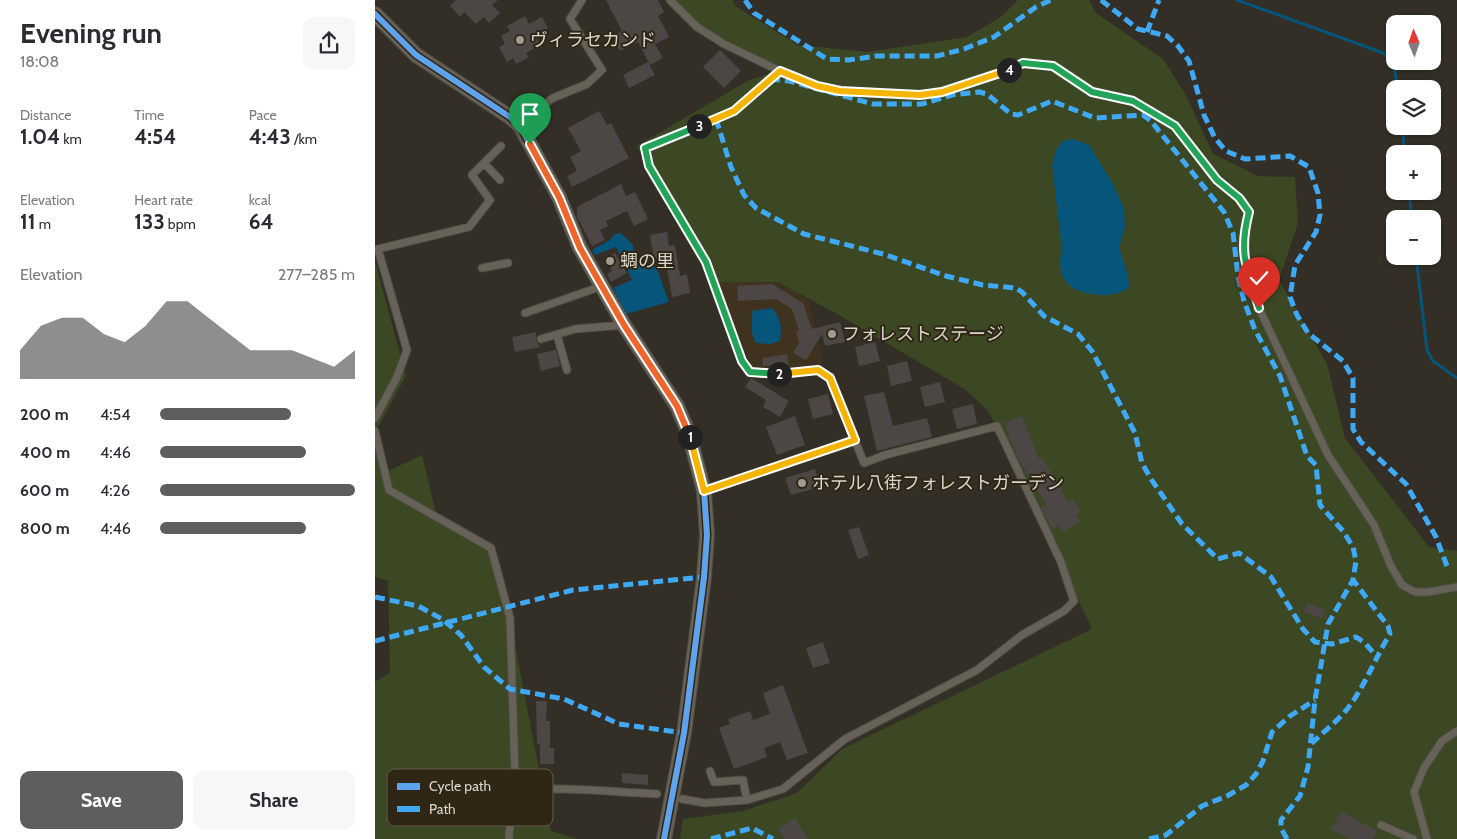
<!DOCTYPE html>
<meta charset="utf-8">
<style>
body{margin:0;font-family:Cabin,"Noto Sans JP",sans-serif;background:#f7f7f7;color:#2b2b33;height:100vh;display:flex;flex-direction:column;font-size:19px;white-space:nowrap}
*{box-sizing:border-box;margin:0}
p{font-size:16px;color:#7c7c81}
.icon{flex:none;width:28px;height:28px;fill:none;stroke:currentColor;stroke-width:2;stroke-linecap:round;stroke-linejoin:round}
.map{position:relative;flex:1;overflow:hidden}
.side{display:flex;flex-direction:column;background:#fff;width:375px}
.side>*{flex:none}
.needle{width:32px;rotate:358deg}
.tools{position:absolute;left:1011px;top:15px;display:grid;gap:10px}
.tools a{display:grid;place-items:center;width:55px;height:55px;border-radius:10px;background:#fff;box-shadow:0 1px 4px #0004;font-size:25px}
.pin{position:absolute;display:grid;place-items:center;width:42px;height:42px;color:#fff;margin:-51px -21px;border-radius:50% 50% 50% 0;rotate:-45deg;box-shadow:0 0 5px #0007}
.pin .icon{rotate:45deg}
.km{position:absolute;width:25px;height:25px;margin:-12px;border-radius:50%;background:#222;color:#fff;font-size:14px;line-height:25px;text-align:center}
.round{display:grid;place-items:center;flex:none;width:52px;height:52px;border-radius:10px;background:#f7f7f7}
.summary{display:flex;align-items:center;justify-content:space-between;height:85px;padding:0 20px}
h1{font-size:28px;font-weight:800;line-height:38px}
.figures{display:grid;grid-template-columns:repeat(3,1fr);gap:8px;height:85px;padding:5px 20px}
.figures div{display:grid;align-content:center}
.figures b{font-size:21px;font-weight:800}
.figures small{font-size:14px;font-weight:400}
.figures p{font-size:14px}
.chart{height:140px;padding:10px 20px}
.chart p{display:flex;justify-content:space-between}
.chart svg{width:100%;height:90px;margin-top:5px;fill:#605d5d;opacity:.7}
.button{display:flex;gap:10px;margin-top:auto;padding:10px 20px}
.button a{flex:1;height:58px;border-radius:10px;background:#605d5d;color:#fff;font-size:20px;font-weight:800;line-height:58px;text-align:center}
.button a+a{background:#f7f7f7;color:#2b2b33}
ul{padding:0 20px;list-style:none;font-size:16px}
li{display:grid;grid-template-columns:80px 60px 1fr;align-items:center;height:38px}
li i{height:12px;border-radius:6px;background:#605d5d}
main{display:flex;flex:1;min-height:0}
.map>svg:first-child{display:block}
</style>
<main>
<section class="side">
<div class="summary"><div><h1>Evening run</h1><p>18:08</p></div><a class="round"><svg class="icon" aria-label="share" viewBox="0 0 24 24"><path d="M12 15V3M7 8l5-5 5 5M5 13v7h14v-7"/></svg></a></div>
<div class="figures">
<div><p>Distance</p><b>1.04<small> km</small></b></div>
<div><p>Time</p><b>4:54</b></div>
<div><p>Pace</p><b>4:43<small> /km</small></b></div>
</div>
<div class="figures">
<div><p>Elevation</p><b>11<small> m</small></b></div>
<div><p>Heart rate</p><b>133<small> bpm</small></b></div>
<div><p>kcal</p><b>64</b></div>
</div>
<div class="chart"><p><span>Elevation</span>277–285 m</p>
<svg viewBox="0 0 160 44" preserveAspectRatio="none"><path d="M0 44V30L10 18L20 14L30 14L40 22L50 26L60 18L70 6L80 6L90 14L100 22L110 30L120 30L130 30L140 34L150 38L160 30V44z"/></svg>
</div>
<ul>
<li><b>200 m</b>4:54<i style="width:67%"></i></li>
<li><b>400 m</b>4:46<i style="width:75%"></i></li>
<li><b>600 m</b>4:26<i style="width:100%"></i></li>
<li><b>800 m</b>4:46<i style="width:75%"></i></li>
</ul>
<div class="button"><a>Save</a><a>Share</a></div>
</section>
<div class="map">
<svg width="1082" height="839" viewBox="0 0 1082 839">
<rect width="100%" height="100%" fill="#332f26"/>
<path fill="#3f331f" d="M 343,282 L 403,282 L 434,299 L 448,363 L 415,375 L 372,369 L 374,360 Z"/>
<path fill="#3b4823" d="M 295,0 L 358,0 L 360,6 L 423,45 L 493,52 L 592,37 L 626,17 L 643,0 L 714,0 L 721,13 L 788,59 L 811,95 L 838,154 L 883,176 L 920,177 L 923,223 L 904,280 L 952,364 L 970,438 L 1054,547 L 1082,551 L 1082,839 L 305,839 L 308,819 L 368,811 L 422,793 L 467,749 L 717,629 L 630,442 L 613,411 L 591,390 L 466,316 L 403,282 L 343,282 L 262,146 L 374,80 L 404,71 L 315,23 Z
M 0,261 L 31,376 L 0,432 Z
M 0,434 L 11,472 L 47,455 L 62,518 L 116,548 L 130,594 L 176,831 L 203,839 L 0,839 L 0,682 L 15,673 L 13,581 L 0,577 Z"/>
<path fill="#06557a" d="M 698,139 L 714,145 L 738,184 L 749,209 L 750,227 L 744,247 L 753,276 L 754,287 C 743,299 704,297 692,283 C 684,273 684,262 687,250 L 677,165 L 681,150 L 688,141 Z
M 246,233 L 258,245 L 259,252 L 265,265 L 268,266 L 279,261 L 294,302 L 251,314 L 238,288 L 257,280 L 241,247 L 220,255 L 217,250 L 235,240 L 239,234 Z
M 397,308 C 406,317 407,329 405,341 L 395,344 L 381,343 C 374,332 378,323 377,311 Z"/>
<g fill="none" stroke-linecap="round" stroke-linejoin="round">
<path stroke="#06557a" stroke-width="3" d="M 862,0 L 1011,54 L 1018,61 L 1023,89
M 1027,126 L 1030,154
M 1034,191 L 1037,219
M 1041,256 L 1052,350 L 1058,361 L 1082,378"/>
</g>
<path fill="#4c4644" d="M 81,0 L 123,0 L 117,5 L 125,13 L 114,23 L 109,17 L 101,24 L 89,12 L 85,17 L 75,6 Z
M 231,0 L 283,0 L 289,12 L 283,16 L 294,37 L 280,44 L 288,58 L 275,65 L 263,42 L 245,51 L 237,36 L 247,31 Z
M 150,16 L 154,24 L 167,17 L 173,28 L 160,35 L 165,45 L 151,53 L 154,57 L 141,64 L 138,58 L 132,62 L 124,47 L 130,44 L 126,36 L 135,31 L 132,26 Z
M 345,50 L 366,71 L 349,88 L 328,67 Z
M 273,62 L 280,75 L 254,88 L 248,75 Z
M 224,111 L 232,125 L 236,123 L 254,158 L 197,187 L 192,176 L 202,171 L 195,157 L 206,151 L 193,128 Z
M 246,184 L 251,196 L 260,192 L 273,219 L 259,226 L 252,211 L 231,221 L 233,226 L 225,230 L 230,240 L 217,246 L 202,217 L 202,207 Z
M 292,232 L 294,246 L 300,245 L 305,276 L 312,274 L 315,293 L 297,297 L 290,257 L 279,259 L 275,235 Z
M 240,253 L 252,273 L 236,282 L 232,274 L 237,271 L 230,258 Z
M 397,284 L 428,303 L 437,329 L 465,322 L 470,342 L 450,346 L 447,334 L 431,360 L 418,353 L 424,343 L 421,331 L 424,331 L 417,309 L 401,299 L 363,301 L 362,286 Z
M 161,332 L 161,340 L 165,347 L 140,352 L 137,337 Z
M 500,342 L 505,361 L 484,366 L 480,347 Z
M 181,350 L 185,366 L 166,371 L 162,354 Z
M 412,354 L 414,367 L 402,369 L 401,365 L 388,366 L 387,358 Z
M 532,361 L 537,381 L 516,386 L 512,366 Z
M 376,378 L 414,401 L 405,417 L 388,407 L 391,400 L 370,387 Z
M 565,382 L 570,402 L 550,407 L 545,387 Z
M 509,392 L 518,426 L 552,418 L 557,437 L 502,451 L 489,396 Z
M 453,394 L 458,414 L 438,419 L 433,399 Z
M 598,404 L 602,424 L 582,429 L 577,409 Z
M 420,416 L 430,445 L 402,455 L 391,427 Z
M 647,416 L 664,459 L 667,457 L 693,502 L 698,499 L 706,512 L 701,515 L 705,522 L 687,532 L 683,525 L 678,529 L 669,514 L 666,508 L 671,505 L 643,458 L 629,423 Z
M 440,469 L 445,487 L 416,495 L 410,478 Z
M 484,527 L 494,555 L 483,559 L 473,530 Z
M 933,603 L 950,610 L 947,619 L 929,612 Z
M 448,642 L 455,663 L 438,668 L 431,648 Z
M 408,685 L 433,753 L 412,760 L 405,742 L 389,748 L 392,757 L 359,769 L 344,728 L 355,724 L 353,719 L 375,711 L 378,720 L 395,714 L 388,693 Z
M 161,701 L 172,701 L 171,721 L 175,721 L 175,748 L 179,748 L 179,764 L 165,764 L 165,744 L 162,744 Z
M 247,773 L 273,775 L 273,785 L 247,783 Z
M 966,811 L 1002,831 L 998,839 L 974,839 L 956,829 Z
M 420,818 L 433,839 L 410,839 L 403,829 Z"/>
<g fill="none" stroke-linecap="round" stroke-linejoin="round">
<defs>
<path id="service" d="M 295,0 L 322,27 L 349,44 L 405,71 L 442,86 L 465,91 L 545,95 L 567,92 L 626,73 L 649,63 L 678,66 L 717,92 L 758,101 L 800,126 L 842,180 L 864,198 L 874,212 L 868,235 L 868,253 L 884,308 L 953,455 L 999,525 L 1016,566 L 1027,585 L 1040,592 L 1053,592 L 1082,587
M 155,115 L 178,98 L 212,84 L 227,70 L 195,19 L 207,0
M 125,180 L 109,163 L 126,146
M 107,268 L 133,263
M 150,313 L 227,286
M 182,335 L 192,370
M 166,339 L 200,329 L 249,325
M 0,418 L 22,377 L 32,350 L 3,249 L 94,227 L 115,200 L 97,175 L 109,163
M 0,431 L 14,490 L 116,548 L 135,618 L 141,807
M 329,491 L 480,440
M 335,771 L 339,782 L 368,780 L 372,800
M 307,799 L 330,803 L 372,800 L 408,789 L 470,739 L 602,670 L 647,635 L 689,611 L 699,601 L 686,562 L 622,426 L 510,455 L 489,463 L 455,378 L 443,370 L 408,375 L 375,372 L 367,361 L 331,262 L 274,166 L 270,148 L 359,111 L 405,71
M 1006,825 L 1038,839
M 134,839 C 134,818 142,798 163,790 C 170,788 179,789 186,789 C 218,789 250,793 282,794
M 1052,839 L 1039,792 L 1049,768 L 1067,741 L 1082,731"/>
<path id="minor" d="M 0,14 L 41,55 L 135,117 L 145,126 L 184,197 L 205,248 L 249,325 L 302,406 L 314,434 L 329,491 L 332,535 L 329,577 L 309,733 L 289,839"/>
</defs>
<use href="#service" stroke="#504c45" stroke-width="9"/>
<use href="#minor" stroke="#504c45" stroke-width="16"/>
<use href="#service" stroke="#666258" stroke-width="7"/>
<use href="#minor" stroke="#666258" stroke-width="14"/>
<path stroke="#3fa9f5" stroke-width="5" stroke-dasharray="10 5" stroke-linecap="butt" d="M 370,0 L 379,13 L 452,59 L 474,60 L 501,56 L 562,56 L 589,49 L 619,37 L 661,7 L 676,0
M 726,0 L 763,29 L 792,36 L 803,46 L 814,61 L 829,115 L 840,138 L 851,151 L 870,159 L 915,156 L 934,167 L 943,193 L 945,215 L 941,232 L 920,265 L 915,297 L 922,315 L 933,333 L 968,361 L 978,378 L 978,429 L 986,442 L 1031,484 L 1061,537 L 1072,566
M 772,32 L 784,0
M 395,79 L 414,81 L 498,104 L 547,104 L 577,95 L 604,92 L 612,94 L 636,114 L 643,115 L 677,101 L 720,118 L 768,115 L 776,121 L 849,212 L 858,233 L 863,276 L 869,301 L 880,330 L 905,376 L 932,456 L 941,465 L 945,505 L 968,531 L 978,547 L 981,561 L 978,580 L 1013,626 L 1015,634 C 1000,658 990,686 973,708 C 963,721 948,732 936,744
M 341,119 L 356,167 L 369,195 L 381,208 L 429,234 L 508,254 L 571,276 L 608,285 L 641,288 L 647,292 L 669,316 L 703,334 L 717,351 L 760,433 L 767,463 L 776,479 L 807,524 L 843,559 L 864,553 L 896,577 L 928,629 L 940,642 L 957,644 L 981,637 L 990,643 L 1002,657
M 0,597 L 43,606 L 67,619 L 86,635 L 109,667 L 135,689 L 189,699 L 244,724 L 309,733
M 0,641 L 198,590 L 329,577
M 336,839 L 377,828 L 398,839
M 774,839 L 791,835 L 827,806 L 852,796 L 871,785 L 881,774 L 888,761 L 897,732 L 915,716 L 940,700
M 912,839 L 906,828 L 906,820 L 925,796 L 933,767 L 940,700 L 953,624 L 978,580"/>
<defs>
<path id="cycleway" d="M 0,14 L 41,55 L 135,117 L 145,126 L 184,197 L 205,248 L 249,325 L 302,406 L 314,434 L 329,491 L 332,535 L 329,577 L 309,733 L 289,839"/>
</defs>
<use href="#cycleway" stroke="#2f2616" stroke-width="9"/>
<use href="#cycleway" stroke="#60a3ed" stroke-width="6"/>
</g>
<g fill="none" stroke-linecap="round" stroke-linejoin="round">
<defs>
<path id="split-1" d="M 155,144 L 184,197 L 205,248 L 249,325 L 302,406 L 315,437"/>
<path id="split-2" d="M 315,437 L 329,491 L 480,440 L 455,378 L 443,370 L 404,374"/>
<path id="split-3" d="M 324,126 L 270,148 L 274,166 L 331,262 L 367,361 L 375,372 L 404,374"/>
<path id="split-4" d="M 324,126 L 359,111 L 405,71 L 442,86 L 465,91 L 545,95 L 567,92 L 634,70"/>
<path id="split-5" d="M 634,70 L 648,63 L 678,66 L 717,92 L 758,101 L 800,126 L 842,180 L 864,198 L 874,212 C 863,254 872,268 884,308"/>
</defs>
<use href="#split-1" stroke="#fff" stroke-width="10"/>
<use href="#split-2" stroke="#fff" stroke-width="10"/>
<use href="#split-3" stroke="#fff" stroke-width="10"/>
<use href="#split-4" stroke="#fff" stroke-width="10"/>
<use href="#split-5" stroke="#fff" stroke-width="10"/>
<use href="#split-1" stroke="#f0652b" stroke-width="6"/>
<use href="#split-2" stroke="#f5b400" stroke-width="6"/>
<use href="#split-3" stroke="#22a559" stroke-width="6"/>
<use href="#split-4" stroke="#f5b400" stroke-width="6"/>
<use href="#split-5" stroke="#22a559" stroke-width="6"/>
</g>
<g fill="#a09b91" stroke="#2f2616" stroke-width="2">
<circle cx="145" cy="40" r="5"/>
<circle cx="235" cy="261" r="5"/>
<circle cx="457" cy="334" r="5"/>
<circle cx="427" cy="483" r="5"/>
</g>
<g text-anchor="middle" stroke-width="4" stroke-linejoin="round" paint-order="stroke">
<g font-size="18" fill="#dad5cb" stroke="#2f2616" text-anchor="start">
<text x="155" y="46">ヴィラセカンド</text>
<text x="245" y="267">蜩の里</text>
<text x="467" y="340">フォレストステージ</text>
<text x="437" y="489">ホテル八街フォレストガーデン</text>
</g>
</g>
<rect x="12" y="769" width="166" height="57" rx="8" fill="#2f2616" stroke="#625b4c" stroke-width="1"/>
<rect x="22" y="783" width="23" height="7" fill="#60a3ed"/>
<rect x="22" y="806" width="23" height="6" fill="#3fa9f5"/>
<g font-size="14" fill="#dad5cb">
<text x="54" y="791">Cycle path</text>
<text x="54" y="814">Path</text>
</g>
</svg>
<div class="tools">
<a><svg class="needle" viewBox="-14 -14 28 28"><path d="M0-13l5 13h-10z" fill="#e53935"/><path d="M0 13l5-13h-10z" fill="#7c7c81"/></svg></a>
<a><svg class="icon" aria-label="layers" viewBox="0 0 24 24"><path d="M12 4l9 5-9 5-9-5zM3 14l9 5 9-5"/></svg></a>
<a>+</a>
<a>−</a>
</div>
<div class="pin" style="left:155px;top:144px;background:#1e9e55"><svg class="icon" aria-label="arrive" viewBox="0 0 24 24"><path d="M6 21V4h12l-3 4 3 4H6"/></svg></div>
<div class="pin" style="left:884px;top:308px;background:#d93025"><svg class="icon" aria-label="check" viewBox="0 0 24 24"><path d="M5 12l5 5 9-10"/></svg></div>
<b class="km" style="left:315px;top:437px">1</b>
<b class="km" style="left:404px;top:374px">2</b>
<b class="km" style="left:324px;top:126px">3</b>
<b class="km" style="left:634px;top:70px">4</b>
</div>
</main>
